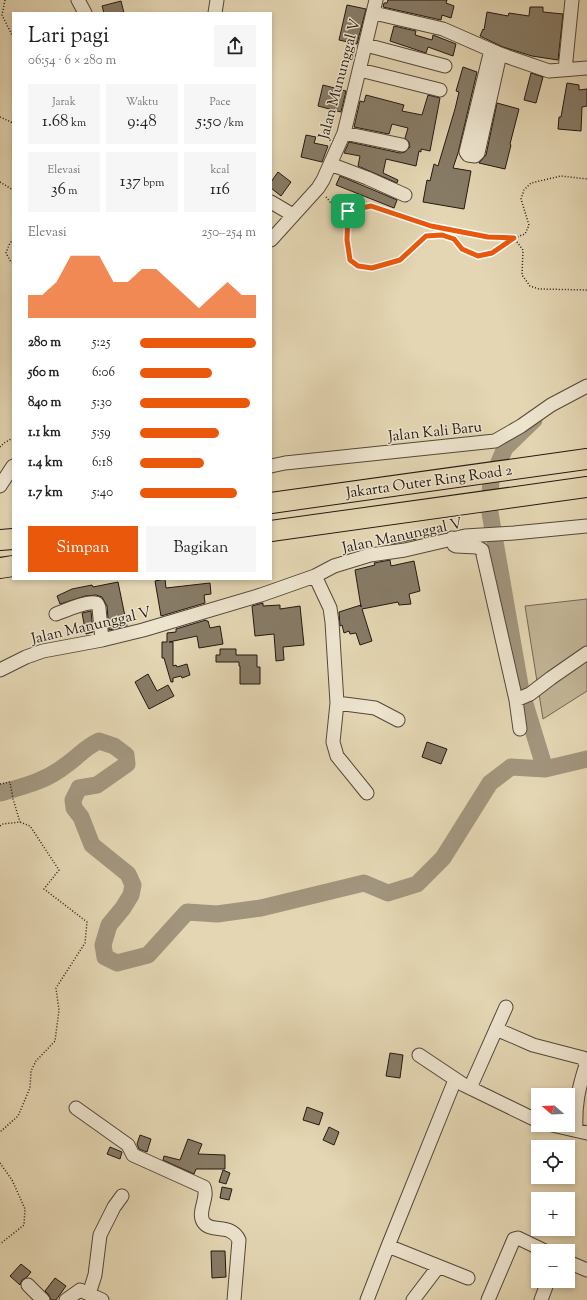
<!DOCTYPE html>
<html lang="id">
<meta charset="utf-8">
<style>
body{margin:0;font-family:"Sorts Mill Goudy",serif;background:#f6f6f6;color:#222;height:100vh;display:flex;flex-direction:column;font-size:15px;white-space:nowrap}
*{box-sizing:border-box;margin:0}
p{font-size:13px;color:#767676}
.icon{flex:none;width:22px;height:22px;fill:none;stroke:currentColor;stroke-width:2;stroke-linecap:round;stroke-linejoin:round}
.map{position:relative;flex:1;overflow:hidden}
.sheet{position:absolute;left:12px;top:12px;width:260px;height:568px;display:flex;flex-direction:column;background:#fff;border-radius:0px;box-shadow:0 2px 6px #0003}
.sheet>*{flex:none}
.needle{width:26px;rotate:289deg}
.controls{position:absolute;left:531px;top:1088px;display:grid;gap:8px}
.controls a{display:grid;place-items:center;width:44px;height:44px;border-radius:0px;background:#fff;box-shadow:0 2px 6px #0003;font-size:20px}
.pin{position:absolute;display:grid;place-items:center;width:34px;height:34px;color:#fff;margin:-17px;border-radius:8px;box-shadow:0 2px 6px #0006}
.round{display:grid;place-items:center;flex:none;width:42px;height:42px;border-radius:0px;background:#f6f6f6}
.overview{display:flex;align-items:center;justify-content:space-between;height:68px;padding:0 16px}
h1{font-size:22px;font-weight:600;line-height:30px}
.metrics{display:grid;grid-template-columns:repeat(3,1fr);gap:6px;height:68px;padding:4px 16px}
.metrics div{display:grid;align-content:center;border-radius:0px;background:#f6f6f6;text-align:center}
.metrics b{font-size:17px;font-weight:600}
.metrics small{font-size:11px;font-weight:400}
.metrics p{font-size:11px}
.chart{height:112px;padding:8px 16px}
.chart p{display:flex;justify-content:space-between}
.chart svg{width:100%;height:72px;margin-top:4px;fill:#ea580c;opacity:.7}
.primary-button{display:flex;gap:8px;margin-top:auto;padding:8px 16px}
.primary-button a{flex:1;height:46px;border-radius:0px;background:#ea580c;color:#fff;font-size:16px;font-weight:600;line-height:46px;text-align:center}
.primary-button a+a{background:#f6f6f6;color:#222}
ul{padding:0 16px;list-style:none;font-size:13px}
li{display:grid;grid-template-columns:64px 48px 1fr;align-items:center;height:30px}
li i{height:10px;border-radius:5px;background:#ea580c}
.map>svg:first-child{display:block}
</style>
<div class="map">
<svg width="587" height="1300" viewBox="0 0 587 1300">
<rect width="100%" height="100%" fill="#e4d6b3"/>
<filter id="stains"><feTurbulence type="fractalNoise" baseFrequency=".005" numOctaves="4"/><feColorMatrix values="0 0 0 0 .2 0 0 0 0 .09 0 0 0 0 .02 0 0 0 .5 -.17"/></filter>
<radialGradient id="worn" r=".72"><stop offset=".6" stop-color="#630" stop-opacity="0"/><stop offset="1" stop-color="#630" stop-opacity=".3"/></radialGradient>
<path fill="#c3b698" stroke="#736756" d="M 587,599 L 587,691 L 543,719 L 525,606 Z"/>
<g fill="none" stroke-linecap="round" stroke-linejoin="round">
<path stroke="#a2957d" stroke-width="17" d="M 545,769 L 587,759
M 0,793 C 25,786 46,781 66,765 C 78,757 85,747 99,741 L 114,746 L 126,755 L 127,764 L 97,785 L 79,788 L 73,800 L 74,808 L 81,817 L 92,845 L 128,874 L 133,885 L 131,895 L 123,908 L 109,925 L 103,945 L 105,957 L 117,963 L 148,955 L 187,912 L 217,914 L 261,908 L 364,883 L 388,893 L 417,884 L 443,858 L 490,783 L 511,767 L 545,769 L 521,691 L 489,507 L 491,481 L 505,448 L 534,420"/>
</g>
<path fill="#877b66" stroke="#231813" d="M 388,0 L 447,0 L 446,3 L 454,6 L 451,18 L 442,15 L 441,20 L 383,7 L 384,3 L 387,3 Z
M 121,1 L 124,13 L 104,13 L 102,6 Z
M 347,5 L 366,9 L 357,44 L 339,40 Z
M 530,7 L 543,7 L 543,12 L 563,14 L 558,60 L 532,56 L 503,47 L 480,36 L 483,29 L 484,30 L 487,12 L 508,16 L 509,13 L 529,16 Z
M 394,26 L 416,31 L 415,35 L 432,40 L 433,35 L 456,44 L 453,56 L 428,47 L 426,53 L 390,41 Z
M 463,67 L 477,72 L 458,153 L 453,168 L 471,171 L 464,209 L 423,202 L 427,180 L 430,181 L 434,164 L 438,166 L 455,109 L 459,92 L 456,91 Z
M 531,73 L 543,77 L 536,103 L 524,100 Z
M 567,83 L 579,85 L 579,90 L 587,89 L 587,106 L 582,107 L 581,131 L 558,129 L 559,117 L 561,117 Z
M 323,85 L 346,91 L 341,112 L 318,106 Z
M 366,95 L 404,105 L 402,111 L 422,115 L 428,95 L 440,98 L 430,151 L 421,149 L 421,152 L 419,151 L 416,166 L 386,159 L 383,173 L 398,180 L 397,183 L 358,166 L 360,156 L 344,153 L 349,142 L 400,153 L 405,152 L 410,147 L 409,142 L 405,138 L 408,128 L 392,124 L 389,134 L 354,127 L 360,101 L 364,102 Z
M 497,103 L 519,109 L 510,144 L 511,145 L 505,169 L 479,163 L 486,155 Z
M 306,135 L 316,137 L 314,143 L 328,146 L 322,162 L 301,157 Z
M 278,172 L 291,182 L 281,196 L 271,188 L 271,182 Z
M 340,176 L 397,200 L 394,208 L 336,185 Z
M 415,533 L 416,539 L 391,544 L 390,538 Z
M 390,560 L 391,566 L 414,561 L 420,591 L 409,594 L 411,604 L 399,605 L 398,602 L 362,609 L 372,641 L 360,645 L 356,633 L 350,634 L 349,631 L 344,633 L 342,625 L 340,626 L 339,612 L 361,605 L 361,607 L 355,570 L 375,565 L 374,563 Z
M 165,579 L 166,588 L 210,583 L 211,594 L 204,595 L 205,603 L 161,616 L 155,581 Z
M 118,582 L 127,626 L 109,630 L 107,606 L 102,597 L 96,595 L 85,596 L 60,604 L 57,596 L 72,589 L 92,585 L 93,587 Z
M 263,603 L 263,606 L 280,605 L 280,609 L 300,606 L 304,645 L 283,647 L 284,660 L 276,661 L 274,634 L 255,636 L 252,606 Z
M 91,611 L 93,632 L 86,634 L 82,613 Z
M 206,620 L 206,621 L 208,621 L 210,628 L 220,626 L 223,644 L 199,648 L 197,636 L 169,642 L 173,642 L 173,666 L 176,665 L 177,667 L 187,664 L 190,675 L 182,678 L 181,676 L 173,678 L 173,682 L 171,682 L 164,658 L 162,658 L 162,642 L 167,642 L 167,633 L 176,632 L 176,629 Z
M 220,649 L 236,649 L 236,655 L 257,655 L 257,667 L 260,667 L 260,684 L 240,684 L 240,666 L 239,666 L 239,662 L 216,662 L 216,655 L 220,655 Z
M 148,674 L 157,691 L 168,685 L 174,696 L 149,709 L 135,682 Z
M 427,742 L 447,749 L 441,764 L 422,757 Z
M 390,1053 L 403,1055 L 400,1078 L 386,1076 Z
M 307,1107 L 323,1113 L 319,1125 L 303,1120 Z
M 329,1127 L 339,1132 L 334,1145 L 323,1140 Z
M 140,1135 L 151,1139 L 147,1152 L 139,1149 L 137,1144 Z
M 188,1139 L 202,1144 L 198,1154 L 225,1155 L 225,1169 L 196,1169 L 194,1174 L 163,1160 L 164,1156 L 180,1160 Z
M 110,1147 L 122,1152 L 120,1159 L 107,1154 Z
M 223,1170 L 230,1173 L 226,1184 L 219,1182 Z
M 222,1187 L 232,1189 L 229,1200 L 220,1198 Z
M 211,1251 L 225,1251 L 226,1277 L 212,1278 Z
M 21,1264 L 31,1272 L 27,1277 L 22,1280 L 20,1285 L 10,1276 Z
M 55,1278 L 66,1286 L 56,1300 L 51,1300 L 49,1295 L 45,1291 Z"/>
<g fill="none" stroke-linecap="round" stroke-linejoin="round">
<defs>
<path id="minor" d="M 78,0 L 85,13
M 215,13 L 217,0
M 374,13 L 443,29 L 500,54 L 549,71 L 587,68
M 366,45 L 445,66
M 491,50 L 466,152 L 468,155 L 475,156 L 478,153 L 500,54
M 360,70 L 440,90
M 565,70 L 572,0
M 344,133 L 402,145
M 330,164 L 367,178 L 405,195
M 271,202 L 293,215
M 271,240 L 318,188 L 323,180 L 344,133 L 376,0
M 271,466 L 285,463 L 495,441 L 521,426 L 551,405 L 587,386
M 0,486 L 13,466
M 452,538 L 454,545 L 456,546 L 477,547 L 482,550 L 516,700 L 520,729
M 315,576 L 330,608 L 332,622 L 337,703 L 333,742 L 337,756 L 367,793
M 56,614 C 64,611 87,601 95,603 C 98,603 98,605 99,608 L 102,640
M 0,670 L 26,657 L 43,651 L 102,640 L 143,630 L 261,595 L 315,576 L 334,566 L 370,555 L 405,550 L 465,536 L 514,533 L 587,526
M 516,700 L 530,694 L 551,678 L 587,653
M 337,703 L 375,708 L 398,720
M 496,1029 L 533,1045 L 583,1058 L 586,1065 C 578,1090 575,1105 576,1130
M 419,1055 L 464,1085 L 538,1121
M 470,1088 L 506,1007
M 76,1108 L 128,1145 L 133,1155 L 204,1187 C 209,1198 196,1213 204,1223 C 212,1233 231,1223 239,1240 L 234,1300
M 552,1125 L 587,1133
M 388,1246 L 468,1278
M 568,1262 L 587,1270
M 28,1285 L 43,1300
M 89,1294 L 95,1275 L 100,1235 L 114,1207 L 122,1196
M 66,1300 L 80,1290 L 102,1300
M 367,1300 L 388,1246 L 455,1080
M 413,1300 L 438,1267
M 488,1300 L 514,1239 L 518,1238 L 545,1251
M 541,1300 L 548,1281"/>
<path id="highway" d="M 271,503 L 587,459
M 271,531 L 587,487
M 0,540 L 13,539
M 0,568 L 13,566"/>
</defs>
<use href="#minor" stroke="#53483b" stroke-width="15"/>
<use href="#highway" stroke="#231813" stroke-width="22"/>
<path stroke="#231813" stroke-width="1.5" stroke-dasharray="1 2" stroke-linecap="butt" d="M 5,0 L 2,15 L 13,37
M 0,117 L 13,123
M 0,182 L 13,190
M 326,197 L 330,202 L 348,211 L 371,206 L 431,226 L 488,237 L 514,238 L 525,234 L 529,225 L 521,199 L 524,190 L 531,183 L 561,176 L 587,179
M 348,211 L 347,240 L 350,260 L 359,266 L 371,269 L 400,260 L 427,236 L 442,235 L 454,239 L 461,249 L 478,256 L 492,253 L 514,238 L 523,250 L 522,275 L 530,286 L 539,289 L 587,290
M 13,239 L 9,245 L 6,253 L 11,262 L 13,263
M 0,447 L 4,443 L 13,438
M 0,784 L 10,782 L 13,799 L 20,822
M 0,826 L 3,824 L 20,822 L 30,826 L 59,870 L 44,889 L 87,922 L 85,943 L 56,988 L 59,1010 L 55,1041 L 36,1061 L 31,1071 L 30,1088 L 18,1116 L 0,1132
M 0,1163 L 12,1180 L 25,1209 L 24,1225 L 0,1244"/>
<use href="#minor" stroke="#ede4ce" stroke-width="13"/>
<use href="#highway" stroke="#e4d6b3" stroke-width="20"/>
</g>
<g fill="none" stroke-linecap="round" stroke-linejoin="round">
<defs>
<path id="route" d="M 371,206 L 431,226 L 488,237 L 514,238 L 492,253 L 478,256 L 462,249 L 454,239 L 442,235 L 426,236 L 400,260 L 372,268 L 358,266 L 350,260 L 347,240 L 348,211 Z"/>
</defs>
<use href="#route" stroke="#fff" stroke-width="8"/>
<use href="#route" stroke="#ea580c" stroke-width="5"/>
</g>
<g text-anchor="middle" stroke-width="3" stroke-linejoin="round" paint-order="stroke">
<g font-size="15" fill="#231813" stroke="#ede4ce">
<text transform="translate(339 79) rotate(-75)" y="5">Jalan Mununggal V</text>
<text transform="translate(435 431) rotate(-6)" y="5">Jalan Kali Baru</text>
<text transform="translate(429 481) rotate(-8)" y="5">Jakarta Outer Ring Road 2</text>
<text transform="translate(402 535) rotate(-12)" y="5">Jalan Manunggal V</text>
<text transform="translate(91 625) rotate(-13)" y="5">Jalan Manunggal V</text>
</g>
</g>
<rect width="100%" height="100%" filter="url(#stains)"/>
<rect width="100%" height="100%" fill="url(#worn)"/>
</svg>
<div class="controls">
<a><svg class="needle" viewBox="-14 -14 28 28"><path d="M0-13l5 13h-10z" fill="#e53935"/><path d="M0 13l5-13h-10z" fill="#767676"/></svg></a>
<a><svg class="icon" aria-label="locate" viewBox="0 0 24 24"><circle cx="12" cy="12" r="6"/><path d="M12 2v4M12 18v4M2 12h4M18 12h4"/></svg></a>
<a>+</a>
<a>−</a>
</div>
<div class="pin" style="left:348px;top:211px;background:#1e9e55"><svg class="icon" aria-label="arrive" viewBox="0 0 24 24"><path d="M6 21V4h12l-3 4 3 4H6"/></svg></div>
<section class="sheet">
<div class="overview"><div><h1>Lari pagi</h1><p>06:54 · 6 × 280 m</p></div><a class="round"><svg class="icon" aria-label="share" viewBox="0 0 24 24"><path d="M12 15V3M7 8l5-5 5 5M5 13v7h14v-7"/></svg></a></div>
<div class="metrics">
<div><p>Jarak</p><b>1.68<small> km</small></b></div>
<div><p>Waktu</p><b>9:48</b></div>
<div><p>Pace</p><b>5:50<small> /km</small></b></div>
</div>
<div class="metrics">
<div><p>Elevasi</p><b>36<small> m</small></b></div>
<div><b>137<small> bpm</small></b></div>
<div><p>kcal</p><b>116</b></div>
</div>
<div class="chart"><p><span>Elevasi</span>250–254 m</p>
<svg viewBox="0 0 160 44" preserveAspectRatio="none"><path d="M0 44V30L10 30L20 22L30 6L40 6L50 6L60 22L70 22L80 14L90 14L100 22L110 30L120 38L130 30L140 22L150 30L160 30V44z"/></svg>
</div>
<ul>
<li><b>280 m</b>5:25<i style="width:100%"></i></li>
<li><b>560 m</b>6:06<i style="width:62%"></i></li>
<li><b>840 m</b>5:30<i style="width:95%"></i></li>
<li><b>1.1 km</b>5:59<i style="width:68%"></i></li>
<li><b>1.4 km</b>6:18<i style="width:55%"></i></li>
<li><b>1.7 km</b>5:40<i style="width:84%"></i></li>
</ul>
<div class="primary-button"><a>Simpan</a><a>Bagikan</a></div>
</section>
</div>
